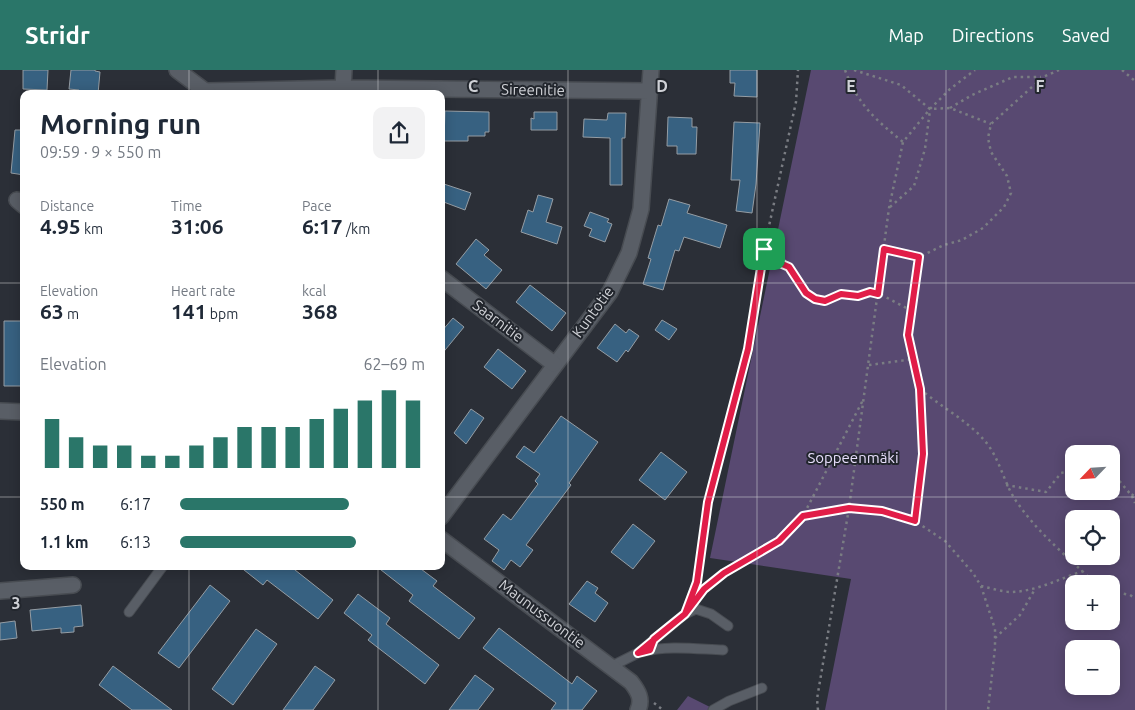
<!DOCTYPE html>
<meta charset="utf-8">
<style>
body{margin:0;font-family:Ubuntu,sans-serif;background:#f2f2f3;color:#1f2937;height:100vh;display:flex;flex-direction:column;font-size:19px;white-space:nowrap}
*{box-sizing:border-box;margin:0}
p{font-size:16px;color:#747a83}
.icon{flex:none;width:28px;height:28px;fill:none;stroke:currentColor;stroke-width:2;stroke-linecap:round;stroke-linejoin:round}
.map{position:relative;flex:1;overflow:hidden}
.drawer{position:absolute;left:20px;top:20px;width:425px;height:480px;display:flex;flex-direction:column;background:#fff;border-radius:10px;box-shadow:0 2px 12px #0003}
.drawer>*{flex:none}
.needle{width:32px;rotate:245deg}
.buttons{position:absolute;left:1065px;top:375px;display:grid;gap:10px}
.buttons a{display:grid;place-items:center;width:55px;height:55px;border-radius:10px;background:#fff;box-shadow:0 2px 12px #0003;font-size:25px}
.pin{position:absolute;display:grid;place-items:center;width:42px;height:42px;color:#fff;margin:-21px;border-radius:10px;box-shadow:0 2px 8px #0006}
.round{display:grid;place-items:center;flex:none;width:52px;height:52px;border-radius:10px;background:#f2f2f3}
.head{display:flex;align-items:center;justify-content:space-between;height:85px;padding:0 20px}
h1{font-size:28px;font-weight:600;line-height:38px}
.stats{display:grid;grid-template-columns:repeat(3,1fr);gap:8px;height:85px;padding:5px 20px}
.stats div{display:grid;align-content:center}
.stats b{font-size:21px;font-weight:600}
.stats small{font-size:14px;font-weight:400}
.stats p{font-size:14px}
.chart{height:140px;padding:10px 20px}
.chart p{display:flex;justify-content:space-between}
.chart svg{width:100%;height:90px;margin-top:5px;stroke:#2a7669;stroke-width:6}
ul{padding:0 20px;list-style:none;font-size:16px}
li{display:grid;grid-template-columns:80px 60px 1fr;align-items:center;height:38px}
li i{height:12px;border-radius:6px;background:#2a7669}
header{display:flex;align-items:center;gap:30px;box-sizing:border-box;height:70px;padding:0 25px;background:#2a7669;color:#fff}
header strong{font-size:24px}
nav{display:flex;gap:28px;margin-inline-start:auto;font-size:18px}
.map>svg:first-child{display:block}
</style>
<header>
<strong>Stridr</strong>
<nav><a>Map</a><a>Directions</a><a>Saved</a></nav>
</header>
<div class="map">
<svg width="1135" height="640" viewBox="0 0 1135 640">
<rect width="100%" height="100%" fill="#2b2f37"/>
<path fill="#584971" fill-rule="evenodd" d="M 811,0 L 1135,0 L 1135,640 L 825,640 L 851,509 L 710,488 ZM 1074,384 L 1111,384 L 1111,421 L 1074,421 ZM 1074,449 L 1111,449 L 1111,486 L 1074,486 ZM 1074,514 L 1111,514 L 1111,551 L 1074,551 ZM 1074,579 L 1111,579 L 1111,616 L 1074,616 Z
M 688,626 L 716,640 L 677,640 Z"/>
<path fill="#376181" stroke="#959da4" d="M 23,0 L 48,0 L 47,20 L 23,19 Z
M 71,0 L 95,0 L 95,1 L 100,2 L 98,24 L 79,24 L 79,20 L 69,19 Z
M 730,0 L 757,0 L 757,27 L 734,26 L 735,13 L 730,13 Z
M 445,41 L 489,42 L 489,62 L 485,62 L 485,66 L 468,66 L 468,71 L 444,71 Z
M 534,42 L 557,42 L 557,60 L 531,60 L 531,48 L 534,49 Z
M 608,43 L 626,43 L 625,68 L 622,68 L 622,115 L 610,115 L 610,68 L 583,67 L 584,49 L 607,50 Z
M 668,47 L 692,48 L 692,57 L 697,57 L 696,84 L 677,84 L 677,76 L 667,76 Z
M 734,52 L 760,53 L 756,114 L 752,143 L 736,141 L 740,110 L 731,110 Z
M 15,60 L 24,60 L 24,105 L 11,103 Z
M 441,113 L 471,123 L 465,140 L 441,131 Z
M 538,125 L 553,129 L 546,152 L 562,157 L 557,174 L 521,162 L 528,140 L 533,142 Z
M 669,129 L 690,135 L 687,143 L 727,155 L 720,178 L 684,167 L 679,181 L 675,180 L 663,220 L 643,214 L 651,189 L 648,188 L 658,155 L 661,156 Z
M 590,142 L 609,149 L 607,152 L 612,154 L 605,172 L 589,166 L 592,159 L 584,156 Z
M 476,169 L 489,180 L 484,185 L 502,200 L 486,219 L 456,194 Z
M 530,215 L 566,243 L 552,261 L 516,232 Z
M 453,248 L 464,257 L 441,285 L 441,262 Z
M 662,250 L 677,259 L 669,270 L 655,260 Z
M 4,251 L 24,251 L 24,316 L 4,316 Z
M 615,254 L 626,263 L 629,259 L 639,266 L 628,282 L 626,280 L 617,292 L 597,278 Z
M 498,279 L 526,301 L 512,319 L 484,297 Z
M 471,339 L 484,348 L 466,374 L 454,363 Z
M 561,346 L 598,372 L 569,413 L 571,415 L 526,475 L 533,480 L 520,497 L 511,490 L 504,500 L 492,491 L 499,480 L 484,469 L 503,444 L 511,450 L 538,414 L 535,411 L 540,404 L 516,387 L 524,376 L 534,383 Z
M 661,382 L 687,402 L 665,430 L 639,410 Z
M 633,454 L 655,471 L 633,499 L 611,482 Z
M 239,496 L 290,496 L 333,530 L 318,549 L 267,510 L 263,515 Z
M 376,496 L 417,496 L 437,511 L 433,516 L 475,548 L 459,569 L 409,531 L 413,525 Z
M 587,511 L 598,518 L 595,523 L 608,533 L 595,552 L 569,534 Z
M 210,515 L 230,531 L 179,598 L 158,583 Z
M 358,524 L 390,548 L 386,554 L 439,595 L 425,614 L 368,570 L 372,565 L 344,543 Z
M 81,535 L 83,556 L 74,557 L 74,562 L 61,563 L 61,558 L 32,561 L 30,540 Z
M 15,551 L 17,568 L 0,570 L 0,553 Z
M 499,558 L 572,614 L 577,606 L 597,621 L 582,640 L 551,640 L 556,633 L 483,578 Z
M 256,559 L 277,574 L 233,635 L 212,619 Z
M 113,596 L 172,640 L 132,640 L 99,615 Z
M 315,596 L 335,610 L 313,640 L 283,640 Z
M 475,605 L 494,619 L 478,640 L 449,640 Z"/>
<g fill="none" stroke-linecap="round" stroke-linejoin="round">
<defs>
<path id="lane" d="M 129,542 L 163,496
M 642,582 C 667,575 697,579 723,580
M 612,596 L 638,583 L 685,544 L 696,539 L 711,544 L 728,556
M 713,640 L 729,631 L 762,618"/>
<path id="street" d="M 343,18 L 344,0
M 206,21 L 343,18 L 650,21
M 17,130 L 24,136
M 0,341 L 24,342
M 441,447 L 610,222 L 629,183 L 641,139 L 651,0
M 441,469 L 631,612 C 638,621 643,629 638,640
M 0,521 L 73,515"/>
<path id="secondary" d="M 177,0 L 209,24
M 441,208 L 554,294"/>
</defs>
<use href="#lane" stroke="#484c52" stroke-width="11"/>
<use href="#street" stroke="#484c52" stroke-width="18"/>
<use href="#secondary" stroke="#484c52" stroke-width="18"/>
<path stroke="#7a7d83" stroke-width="2.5" stroke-dasharray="2.5 4" stroke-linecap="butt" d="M 845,0 C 858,35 875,49 903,72
M 854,0 L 901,15 L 930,39 L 950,38 L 991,54
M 1122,0 L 1135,11
M 950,38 L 972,25 L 1013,7 L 1041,7
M 890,137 L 914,116 L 925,79 L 930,40
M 764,179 L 777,186 L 782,194 L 789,197 L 806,223 L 815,229 L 825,231 L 841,224 L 858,226 L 870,221 L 878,223 L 912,241
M 884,179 L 919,187 L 944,175 L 962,170 L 983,158 L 1004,137 L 1011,123 L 1007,106 L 991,82 L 988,68 L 991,54 L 1043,7 L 1059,0
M 869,295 L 914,289
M 920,319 C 940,336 968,351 985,371 C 1001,390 1004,416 1019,435 C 1040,465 1070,489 1096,514
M 1111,401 L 1132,426 L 1135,433
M 1006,415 L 1046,422 L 1061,403 L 1074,400
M 1132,426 L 1135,421
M 803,446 L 849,438 L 882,441 L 915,451 L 945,471 L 973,503 L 981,516 L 995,559 L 995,578 L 988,640
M 915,450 L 923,384 L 920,319 L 908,265 L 919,187
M 981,516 C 991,518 1002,522 1012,522 C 1037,521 1059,509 1083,501
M 1111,521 L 1130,525 L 1135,528
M 698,527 L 704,519 L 724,503 L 779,471 L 803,446 L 863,330
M 691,529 L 697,513 L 709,432 L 748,279 L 764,179 L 796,32 L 798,0
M 995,568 L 1020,545 L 1035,519
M 654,633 L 663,640
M 818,640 L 817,629 L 849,438 L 889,138 L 903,72 L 930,39 L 950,19 L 975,0"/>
<use href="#lane" stroke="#595e66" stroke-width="9"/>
<use href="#street" stroke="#595e66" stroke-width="15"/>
<use href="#secondary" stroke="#595e66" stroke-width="15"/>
</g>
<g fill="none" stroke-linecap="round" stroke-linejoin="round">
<defs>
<path id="route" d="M 764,179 L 748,279 L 708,432 L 697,512 L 685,544 L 638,583 L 650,580 L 654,569 L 685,544 L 704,519 L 724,503 L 779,471 L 803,446 L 849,438 L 882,441 L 915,451 L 923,384 L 920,319 L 908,265 L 919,187 L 884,179 L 878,224 L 870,222 L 858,226 L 841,224 L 825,231 L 815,229 L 806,223 L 789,197 L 782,194 L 777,186 L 764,179"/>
</defs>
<use href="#route" stroke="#fff" stroke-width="10"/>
<use href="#route" stroke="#e11d48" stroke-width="6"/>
</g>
<path fill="none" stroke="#cfd1d6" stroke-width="1" stroke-opacity="0.55" d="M 189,0 L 189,24M 378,0 L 378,24M 568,0 L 568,640M 757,0 L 757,640M 946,0 L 946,640M 0,213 L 24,213M 441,213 L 1135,213M 0,427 L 24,427M 441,427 L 1135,427M 189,496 L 189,640M 378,496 L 378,640"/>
<g text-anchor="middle" stroke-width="4" stroke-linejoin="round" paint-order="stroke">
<g font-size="15" fill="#cfd1d6" stroke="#22262d">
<text transform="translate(533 20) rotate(1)" y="5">Sireenitie</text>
<text transform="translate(593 242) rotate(-54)" y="5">Kuntotie</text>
<text transform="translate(498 251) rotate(37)" y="5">Saarnitie</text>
<text transform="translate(542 544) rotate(37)" y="5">Maunussuontie</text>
</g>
<g font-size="15" fill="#e7defb" stroke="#22262d">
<text x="853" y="393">Soppeenmäki</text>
</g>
</g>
<g font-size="16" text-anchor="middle" font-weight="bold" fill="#cfd1d6" stroke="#22262d" stroke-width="4" stroke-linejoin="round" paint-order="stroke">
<text x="473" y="22">C</text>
<text x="662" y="22">D</text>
<text x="851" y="22">E</text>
<text x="1040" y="22">F</text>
<text x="16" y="539">3</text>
</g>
</svg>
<div class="buttons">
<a><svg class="needle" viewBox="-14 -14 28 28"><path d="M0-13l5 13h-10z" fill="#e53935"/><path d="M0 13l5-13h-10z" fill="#747a83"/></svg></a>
<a><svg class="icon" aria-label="locate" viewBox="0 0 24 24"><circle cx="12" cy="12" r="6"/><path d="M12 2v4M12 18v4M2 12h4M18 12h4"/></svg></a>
<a>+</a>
<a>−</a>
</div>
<div class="pin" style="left:764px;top:179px;background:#1e9e55"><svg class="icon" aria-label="arrive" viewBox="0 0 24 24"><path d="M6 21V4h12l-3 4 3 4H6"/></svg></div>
<section class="drawer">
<div class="head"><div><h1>Morning run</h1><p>09:59 · 9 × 550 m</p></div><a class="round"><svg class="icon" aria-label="share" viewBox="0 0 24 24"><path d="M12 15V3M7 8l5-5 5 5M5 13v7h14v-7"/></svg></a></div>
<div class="stats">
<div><p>Distance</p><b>4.95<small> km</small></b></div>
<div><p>Time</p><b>31:06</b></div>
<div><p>Pace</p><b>6:17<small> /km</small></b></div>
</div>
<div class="stats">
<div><p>Elevation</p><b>63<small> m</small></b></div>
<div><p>Heart rate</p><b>141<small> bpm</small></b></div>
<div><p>kcal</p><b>368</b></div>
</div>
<div class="chart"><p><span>Elevation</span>62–69 m</p>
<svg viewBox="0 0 160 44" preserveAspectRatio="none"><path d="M5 44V20M15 44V29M25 44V33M35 44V33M45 44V38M55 44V38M65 44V33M75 44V29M85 44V24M95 44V24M105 44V24M115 44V20M125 44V15M135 44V11M145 44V6M155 44V11"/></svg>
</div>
<ul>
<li><b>550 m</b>6:17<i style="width:69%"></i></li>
<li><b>1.1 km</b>6:13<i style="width:72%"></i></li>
</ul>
</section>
</div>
